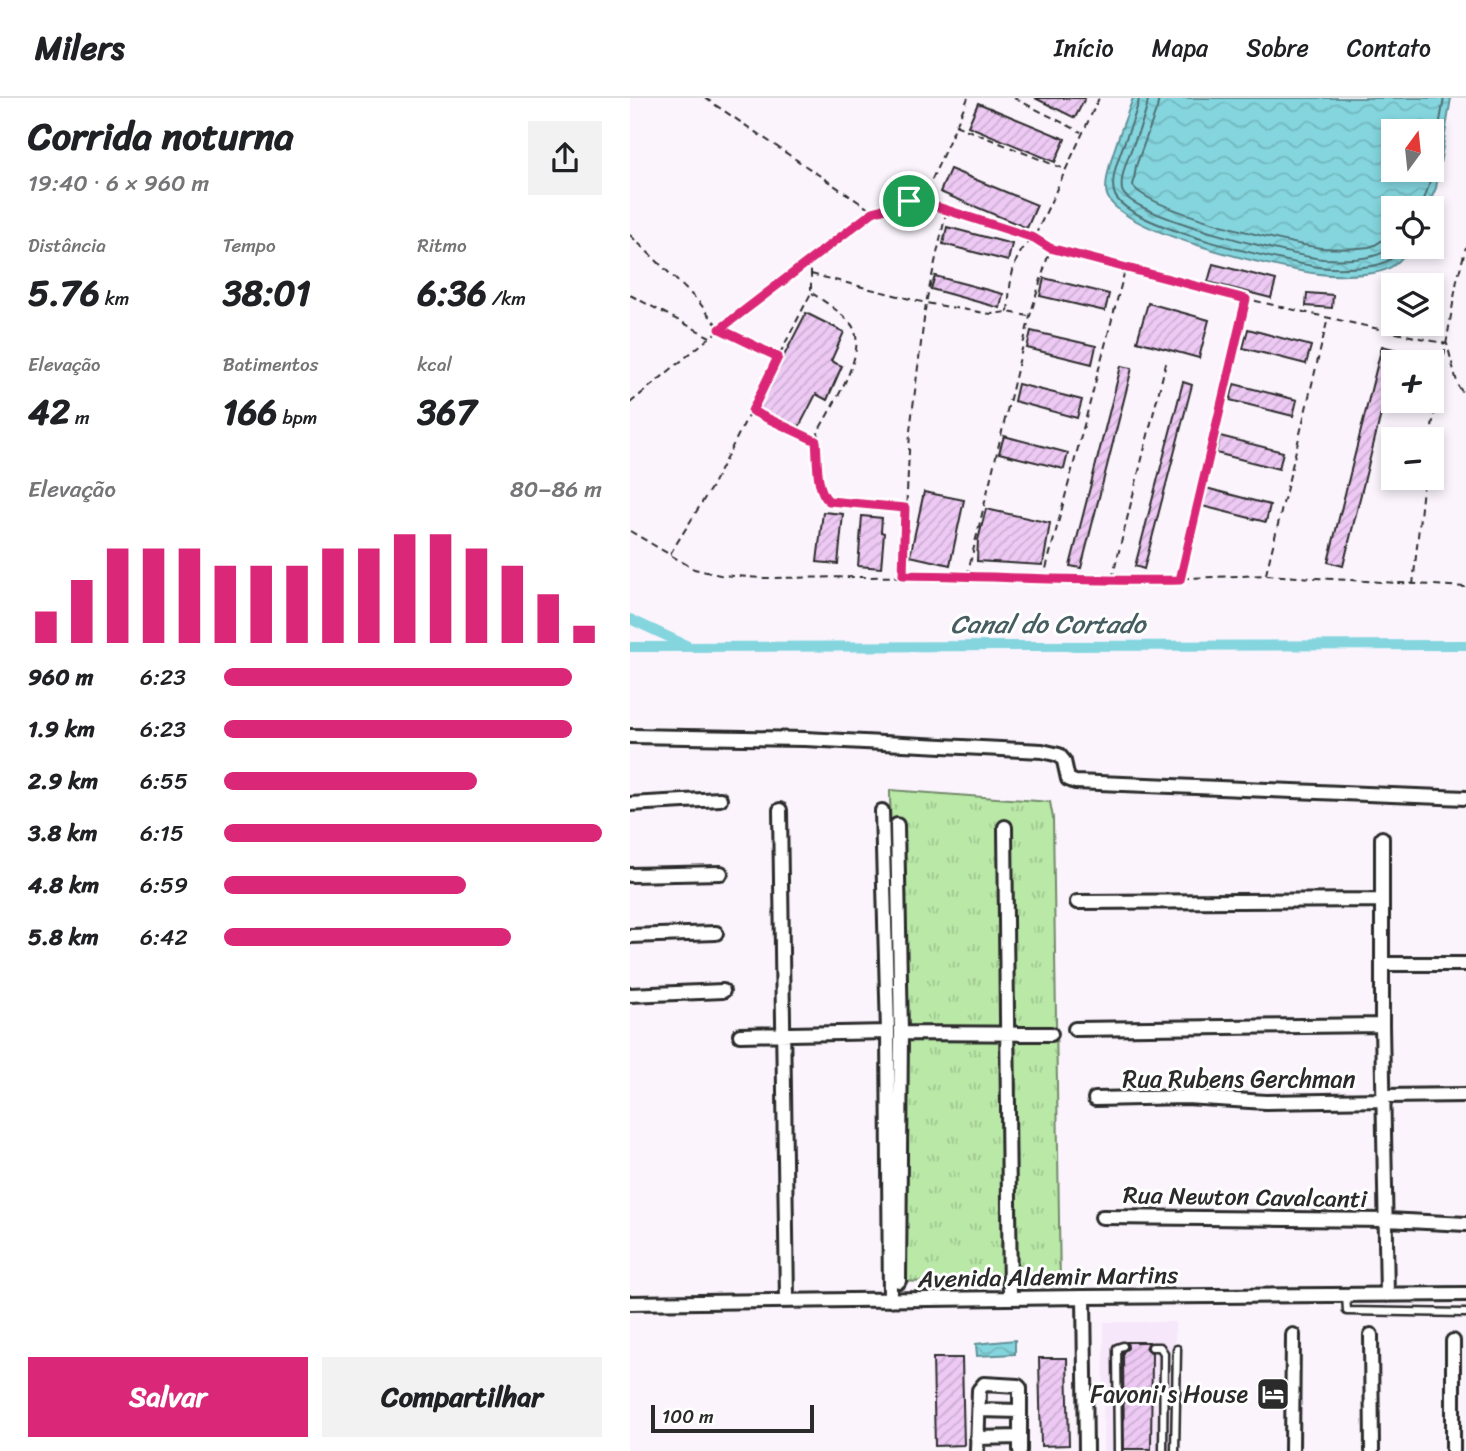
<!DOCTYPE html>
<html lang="pt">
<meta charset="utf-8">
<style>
body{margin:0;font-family:Sriracha,sans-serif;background:#f2f2f2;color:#202124;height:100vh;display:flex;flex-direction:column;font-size:26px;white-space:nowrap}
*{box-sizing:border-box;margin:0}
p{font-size:23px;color:#757577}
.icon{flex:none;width:38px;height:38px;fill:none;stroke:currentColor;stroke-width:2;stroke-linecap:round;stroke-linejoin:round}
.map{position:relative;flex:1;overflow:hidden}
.side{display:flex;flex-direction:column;background:#fff;width:630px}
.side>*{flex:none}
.needle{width:46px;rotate:15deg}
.fabs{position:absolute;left:751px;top:21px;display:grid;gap:14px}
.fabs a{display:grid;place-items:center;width:63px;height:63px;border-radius:0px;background:#fff;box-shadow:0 4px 10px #0003;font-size:35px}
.scale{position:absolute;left:21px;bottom:18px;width:163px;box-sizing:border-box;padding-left:7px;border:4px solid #2b2b2b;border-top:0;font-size:19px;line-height:24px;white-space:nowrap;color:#2b2b2b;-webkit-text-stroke:5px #fff;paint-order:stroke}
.pin{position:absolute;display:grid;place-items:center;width:60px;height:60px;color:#fff;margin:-30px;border:4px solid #fff;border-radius:50%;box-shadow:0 2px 7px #0007}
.round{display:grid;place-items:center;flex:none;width:74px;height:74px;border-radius:0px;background:#f2f2f2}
.head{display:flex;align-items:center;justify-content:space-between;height:119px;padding:0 28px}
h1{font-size:38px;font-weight:700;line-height:52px}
.figures{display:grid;grid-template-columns:repeat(3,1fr);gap:10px;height:119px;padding:7px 28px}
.figures div{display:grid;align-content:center}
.figures b{font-size:35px;font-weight:700}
.figures small{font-size:19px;font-weight:400}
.figures p{font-size:19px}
.chart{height:196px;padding:14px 28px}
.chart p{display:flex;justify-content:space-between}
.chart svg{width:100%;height:126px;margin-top:7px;stroke:#db2777;stroke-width:6}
.cta{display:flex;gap:14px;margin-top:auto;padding:14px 28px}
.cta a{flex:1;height:80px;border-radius:0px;background:#db2777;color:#fff;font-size:28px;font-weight:700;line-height:80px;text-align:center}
.cta a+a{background:#f2f2f2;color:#202124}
ul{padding:0 28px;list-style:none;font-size:23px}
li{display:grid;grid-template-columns:112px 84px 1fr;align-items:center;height:52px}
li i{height:18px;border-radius:9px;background:#db2777}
header{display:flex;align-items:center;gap:42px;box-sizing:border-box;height:98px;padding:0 35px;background:#fff;border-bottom:2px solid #e0e0e0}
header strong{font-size:33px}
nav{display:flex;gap:38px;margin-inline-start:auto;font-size:24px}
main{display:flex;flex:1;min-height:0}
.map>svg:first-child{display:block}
</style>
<header>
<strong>Milers</strong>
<nav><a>Início</a><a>Mapa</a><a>Sobre</a><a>Contato</a></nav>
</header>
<main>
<section class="side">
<div class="head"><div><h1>Corrida noturna</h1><p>19:40 · 6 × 960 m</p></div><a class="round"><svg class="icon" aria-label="share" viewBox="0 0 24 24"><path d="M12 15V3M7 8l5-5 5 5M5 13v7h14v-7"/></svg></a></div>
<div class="figures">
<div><p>Distância</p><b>5.76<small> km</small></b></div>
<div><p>Tempo</p><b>38:01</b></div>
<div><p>Ritmo</p><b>6:36<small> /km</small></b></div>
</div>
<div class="figures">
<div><p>Elevação</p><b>42<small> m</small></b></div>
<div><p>Batimentos</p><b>166<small> bpm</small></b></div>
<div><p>kcal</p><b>367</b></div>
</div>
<div class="chart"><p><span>Elevação</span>80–86 m</p>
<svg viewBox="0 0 160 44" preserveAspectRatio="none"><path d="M5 44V33M15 44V22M25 44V11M35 44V11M45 44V11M55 44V17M65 44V17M75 44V17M85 44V11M95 44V11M105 44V6M115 44V6M125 44V11M135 44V17M145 44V27M155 44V38"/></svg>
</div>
<ul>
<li><b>960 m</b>6:23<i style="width:92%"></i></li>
<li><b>1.9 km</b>6:23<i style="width:92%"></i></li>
<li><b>2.9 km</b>6:55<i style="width:67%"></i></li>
<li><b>3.8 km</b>6:15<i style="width:100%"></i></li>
<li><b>4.8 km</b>6:59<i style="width:64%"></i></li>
<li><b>5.8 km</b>6:42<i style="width:76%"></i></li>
</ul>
<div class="cta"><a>Salvar</a><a>Compartilhar</a></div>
</section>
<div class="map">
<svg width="836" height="1353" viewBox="0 0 836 1353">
<defs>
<pattern id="grass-tufts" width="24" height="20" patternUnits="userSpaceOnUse" patternTransform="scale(1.75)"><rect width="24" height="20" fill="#b9e8a7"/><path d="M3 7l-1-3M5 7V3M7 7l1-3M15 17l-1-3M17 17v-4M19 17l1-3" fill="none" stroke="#9fc790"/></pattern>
<pattern id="water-waves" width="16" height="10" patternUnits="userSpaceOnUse" patternTransform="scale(1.75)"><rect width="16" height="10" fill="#84d5de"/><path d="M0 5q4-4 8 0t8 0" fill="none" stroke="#72b7bf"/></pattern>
<pattern id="building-hatch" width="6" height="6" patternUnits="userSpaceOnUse" patternTransform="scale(1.75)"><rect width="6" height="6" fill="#edc9f4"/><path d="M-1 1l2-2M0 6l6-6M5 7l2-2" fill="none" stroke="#cbadd1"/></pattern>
</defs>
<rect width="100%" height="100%" fill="#fbf4fd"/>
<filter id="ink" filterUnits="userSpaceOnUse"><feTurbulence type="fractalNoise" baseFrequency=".0143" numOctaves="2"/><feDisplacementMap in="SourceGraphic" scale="14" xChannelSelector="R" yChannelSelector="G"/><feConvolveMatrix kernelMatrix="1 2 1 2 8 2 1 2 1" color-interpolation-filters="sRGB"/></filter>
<g filter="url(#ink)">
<path fill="#f7e7fa" d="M 474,1224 L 545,1224 L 545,1353 L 473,1353 Z"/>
<path fill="url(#grass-tufts)" stroke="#728a69" stroke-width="2" d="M 260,692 L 420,704 L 423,720 L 430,1188 L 265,1183 Z"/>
<path fill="url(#water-waves)" stroke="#609196" stroke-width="2" fill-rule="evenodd" d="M 503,0 L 821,0 L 806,90 L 797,110 L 763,110 L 763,149 L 780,149 C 770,164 762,172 743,175 C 726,177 705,178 689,176 C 649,171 490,135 477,97 C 471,79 496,20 503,0 ZM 763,33 L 802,33 L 802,72 L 763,72 Z
M 385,1242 L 385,1256 L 347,1258 L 346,1246 Z"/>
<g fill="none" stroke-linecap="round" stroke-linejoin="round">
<path stroke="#4f6f73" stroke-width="2" d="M 509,0 C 507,24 475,75 485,97 C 499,130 652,163 688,169 C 704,171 726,170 742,168 C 755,166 765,160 772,149
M 518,0 C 517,26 488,68 492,92 C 498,118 664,158 693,161 C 711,162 752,163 763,146
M 529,0 L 527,10 L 506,68 L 503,88 C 523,114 655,145 691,150 C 705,151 725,151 739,149 C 752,146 755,138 763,129
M 791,110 L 799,87 L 814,0"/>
<path stroke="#84d5de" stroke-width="10" d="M 0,521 L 58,548
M 0,549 L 836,547"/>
</g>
<path fill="url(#building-hatch)" stroke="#2b2b2b" stroke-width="2" d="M 405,0 L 455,0 L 445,20 Z
M 348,5 L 435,41 L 425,64 L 338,28 Z
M 320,71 L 407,107 L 397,130 L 310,94 Z
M 317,129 L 382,146 L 378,163 L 313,146 Z
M 583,166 L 646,182 L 641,200 L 578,184 Z
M 305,178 L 373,196 L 370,210 L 301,191 Z
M 414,180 L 479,196 L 475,213 L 410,198 Z
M 677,195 L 703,197 L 702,210 L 676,208 Z
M 518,205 L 579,222 L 569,260 L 507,243 Z
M 176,215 L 214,234 L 201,263 L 212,268 L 197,302 L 186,296 L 167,333 L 126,312 Z
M 618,231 L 681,248 L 676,266 L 613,250 Z
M 401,233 L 466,248 L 462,266 L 397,250 Z
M 752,248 L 767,252 L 713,468 L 698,464 Z
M 491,268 L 502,270 L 451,470 L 440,468 Z
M 553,284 L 562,287 L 514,471 L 505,468 Z
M 388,286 L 452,302 L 447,320 L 384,303 Z
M 604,286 L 667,302 L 663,318 L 600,302 Z
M 374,338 L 438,355 L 434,371 L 369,355 Z
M 590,338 L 653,354 L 649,371 L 586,355 Z
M 576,390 L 640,407 L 636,424 L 572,408 Z
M 294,394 L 334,402 L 320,467 L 280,458 Z
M 356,411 L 420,425 L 413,467 L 347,463 L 348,442 Z
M 193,414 L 213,416 L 208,466 L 187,464 Z
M 232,418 L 252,420 L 251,434 L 254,435 L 251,470 L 228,468 Z
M 497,1244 L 519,1244 L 516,1250 L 522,1255 L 521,1351 L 494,1351 L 493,1254 L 498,1250 Z
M 303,1260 L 332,1260 L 334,1347 L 305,1348 Z
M 409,1260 L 437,1260 L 439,1347 L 411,1348 Z"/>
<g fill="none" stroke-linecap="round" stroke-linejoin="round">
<defs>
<path id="service" d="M 716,1197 L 717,1213 L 836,1215
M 522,1249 L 530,1249 L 534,1255 L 533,1353
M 488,1353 L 487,1250 L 493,1248
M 545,1353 L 547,1251"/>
<path id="minor" d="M 0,638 L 175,641 L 412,653 L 429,657 L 434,663 L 438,681 L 445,684 L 836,700
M 0,706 L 90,701
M 150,712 L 157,1202
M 252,713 L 258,934 L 260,1202
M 267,727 L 271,935 L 269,1183
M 375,729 L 380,1199
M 752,740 L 752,927 L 757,1197
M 0,777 L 91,775
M 447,804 L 752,802
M 0,838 L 86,835
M 752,866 L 836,866
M 0,897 L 93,893
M 445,931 L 752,927
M 271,935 L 421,936
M 110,937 L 258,934
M 754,998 L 836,997
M 465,1001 L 556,999 L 636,1004 L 753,1002
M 472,1119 L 757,1122 L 836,1126
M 454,1199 L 456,1353
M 0,1205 L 454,1199 L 836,1196
M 741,1237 L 742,1353
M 823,1243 L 823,1353
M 349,1312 L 390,1313
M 347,1340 L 390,1339
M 347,1353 L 349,1292 L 354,1286 L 388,1288 L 390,1290 L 390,1353
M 662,1353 L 663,1237"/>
</defs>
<use href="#service" stroke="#2b2b2b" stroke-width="11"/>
<use href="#minor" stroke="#2b2b2b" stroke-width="18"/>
<path stroke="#2b2b2b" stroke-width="2" stroke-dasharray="7 5" stroke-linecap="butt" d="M 75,0 L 242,113
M 384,0 L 451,34
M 325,27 L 434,71
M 292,104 L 404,140 C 442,163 497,172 541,183 C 633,205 725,226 817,246 L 828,288 L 836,299
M 0,137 L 68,203 L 90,231 L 147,258
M 181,176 L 296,205 L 361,216 L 378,214 L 398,218
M 182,195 C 195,204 211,214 221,226 C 241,251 201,309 189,332 L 186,343 L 193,398 C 208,411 255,408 275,410
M 0,197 L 80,239
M 378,214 C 380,188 380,157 404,140 L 469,0
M 0,305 L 90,231 L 243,114 L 279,103 L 292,104 L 338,0
M 123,314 L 184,343
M 800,341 L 827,182 L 836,149
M 0,433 L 64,471 L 90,477 L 133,480 L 337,478 L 413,483 L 481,483 L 635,477 L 836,489
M 40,456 L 81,390 L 181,195 L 181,162
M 636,476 L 698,220
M 273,477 L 280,333 L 296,205 L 316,115
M 337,478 L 400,218 L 420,151
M 551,479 L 616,202
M 482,481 L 536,265
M 413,482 L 495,172
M 783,487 L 794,380"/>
<use href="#service" stroke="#fff" stroke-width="6"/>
<use href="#minor" stroke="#fff" stroke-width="12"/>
</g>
</g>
<g fill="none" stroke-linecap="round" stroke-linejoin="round" filter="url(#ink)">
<defs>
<path id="route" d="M 279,103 L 292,104 L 404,140 L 420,150 L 616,201 L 550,482 C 458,484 366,478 273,477 L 275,410 L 199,403 C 185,392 188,360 186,343 L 122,313 L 148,259 L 90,231 L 243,114 Z"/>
</defs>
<use href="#route" stroke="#fff" stroke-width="14"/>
<use href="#route" stroke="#db2777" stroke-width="9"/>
</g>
<defs>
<symbol id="hotel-square" viewBox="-11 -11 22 22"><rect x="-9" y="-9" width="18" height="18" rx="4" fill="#2b2b2b" stroke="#fff"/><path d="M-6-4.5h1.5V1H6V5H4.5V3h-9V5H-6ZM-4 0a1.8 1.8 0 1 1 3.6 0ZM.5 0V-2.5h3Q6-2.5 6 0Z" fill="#fff"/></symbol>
</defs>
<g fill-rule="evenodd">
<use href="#hotel-square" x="624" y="1277" width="38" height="38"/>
</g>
<g text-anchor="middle" stroke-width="6" stroke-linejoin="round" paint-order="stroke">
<g font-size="24" fill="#2b2b2b" stroke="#fff">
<text x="609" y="989">Rua Rubens Gerchman</text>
<text transform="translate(615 1099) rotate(1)" y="8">Rua Newton Cavalcanti</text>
<text transform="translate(418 1179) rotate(-1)" y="8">Avenida Aldemir Martins</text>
</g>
<g font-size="24" fill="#2b2b2b" stroke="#fff" text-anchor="end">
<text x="618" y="1304">Favoni's House</text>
</g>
<g font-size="26" font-style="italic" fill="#465e61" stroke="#fff">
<text x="418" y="535">Canal do Cortado</text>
</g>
</g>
</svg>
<div class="fabs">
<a><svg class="needle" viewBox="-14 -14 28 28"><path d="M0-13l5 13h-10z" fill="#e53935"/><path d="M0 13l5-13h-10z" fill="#757577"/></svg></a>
<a><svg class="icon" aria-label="locate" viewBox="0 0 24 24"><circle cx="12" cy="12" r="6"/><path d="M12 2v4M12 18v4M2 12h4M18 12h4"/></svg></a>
<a><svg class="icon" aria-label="layers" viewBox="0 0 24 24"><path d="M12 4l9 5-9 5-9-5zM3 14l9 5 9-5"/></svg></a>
<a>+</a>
<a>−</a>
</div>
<div class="scale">100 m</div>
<div class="pin" style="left:279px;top:103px;background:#1e9e55"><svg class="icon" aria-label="arrive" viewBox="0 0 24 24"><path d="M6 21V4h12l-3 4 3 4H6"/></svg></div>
</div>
</main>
